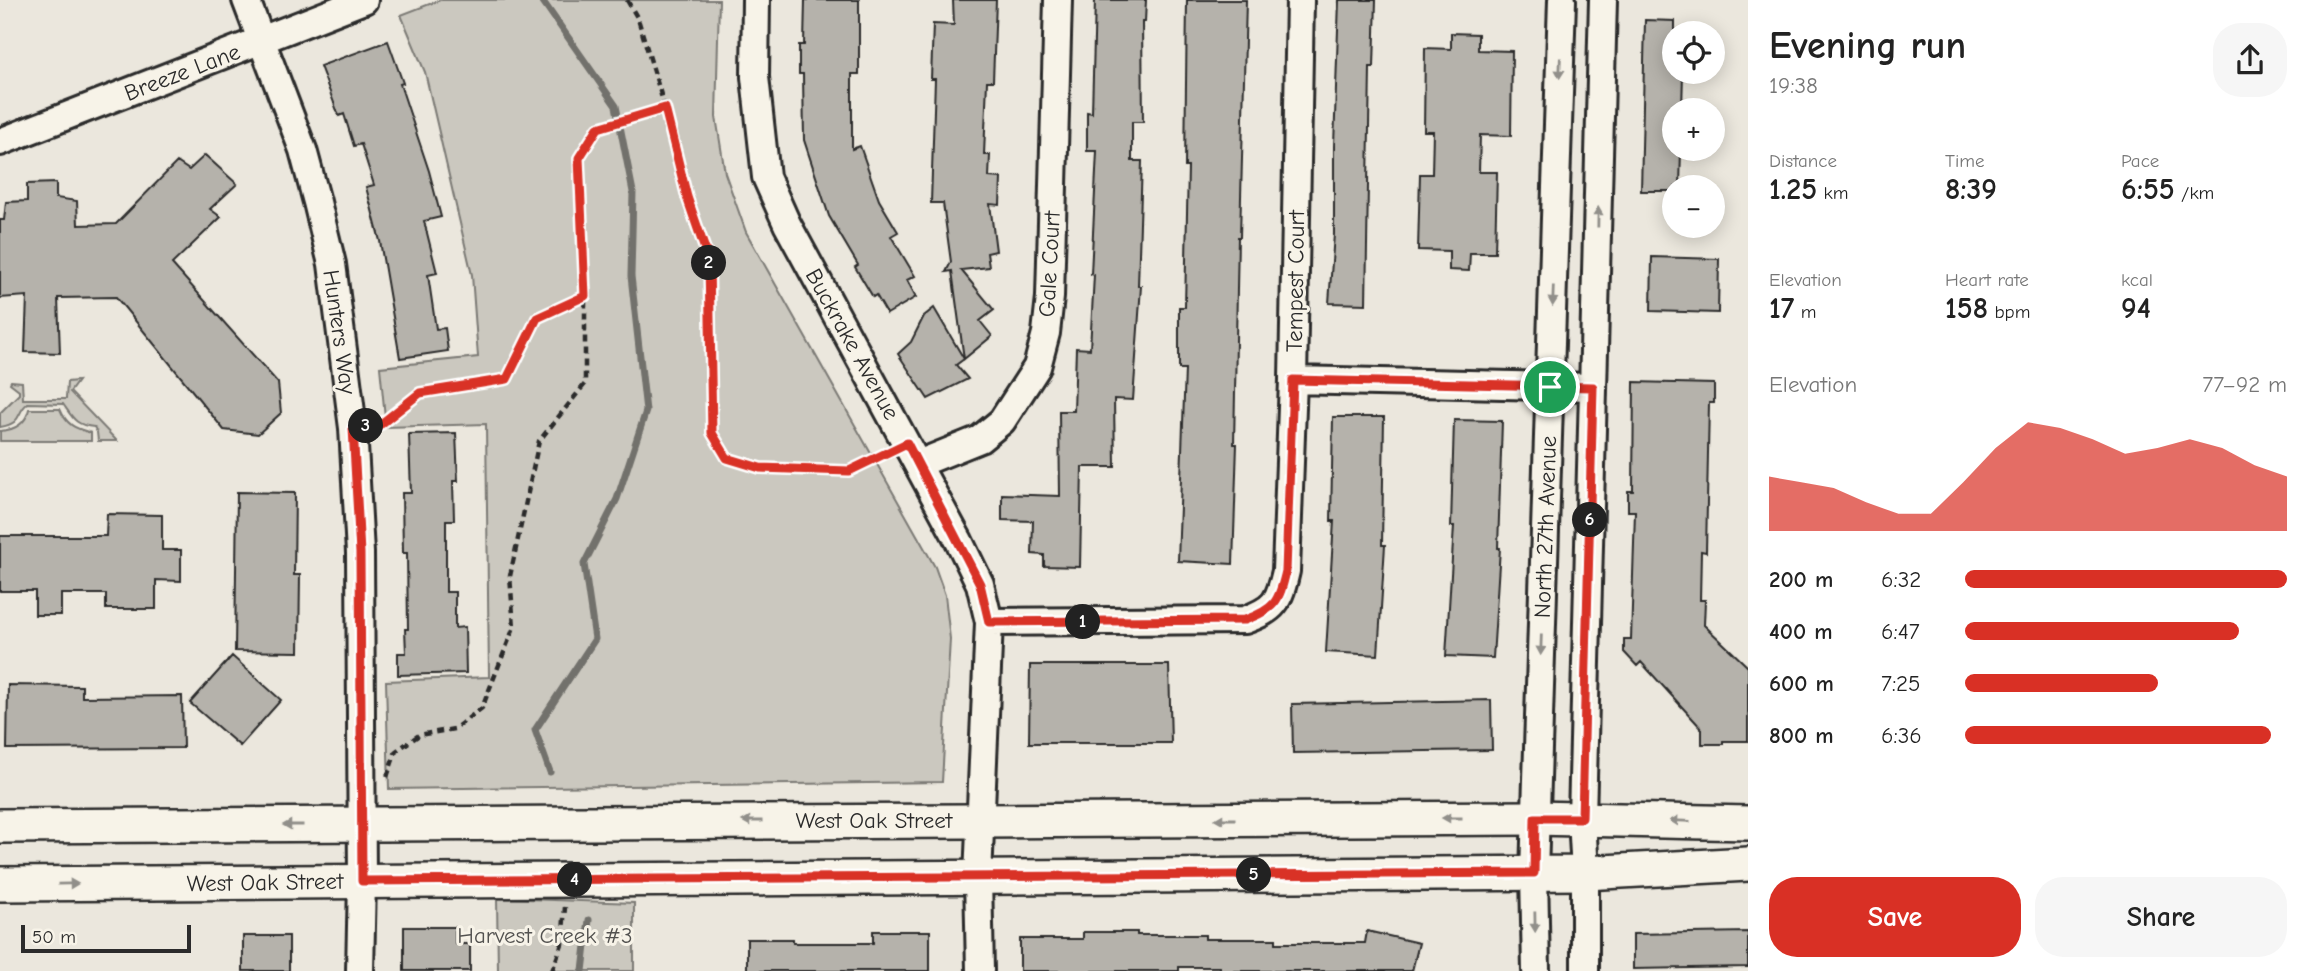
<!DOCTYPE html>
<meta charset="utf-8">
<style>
body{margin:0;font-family:"Comic Neue",sans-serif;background:#f6f6f6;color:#222;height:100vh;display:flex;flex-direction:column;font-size:26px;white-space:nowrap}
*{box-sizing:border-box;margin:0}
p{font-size:23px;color:#767676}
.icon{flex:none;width:38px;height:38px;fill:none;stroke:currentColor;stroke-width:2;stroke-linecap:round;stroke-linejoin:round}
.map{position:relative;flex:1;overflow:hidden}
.sheet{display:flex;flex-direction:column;background:#fff;width:560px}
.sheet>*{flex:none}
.fabs{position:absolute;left:1662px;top:21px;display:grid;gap:14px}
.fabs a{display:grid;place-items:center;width:63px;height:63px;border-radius:50%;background:#fff;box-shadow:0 4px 18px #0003;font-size:35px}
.scale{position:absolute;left:21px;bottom:18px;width:170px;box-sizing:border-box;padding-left:7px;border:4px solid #2b2b2b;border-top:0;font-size:19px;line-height:24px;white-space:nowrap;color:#2b2b2b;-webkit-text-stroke:5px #f7f3e8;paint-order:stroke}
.pin{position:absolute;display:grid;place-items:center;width:60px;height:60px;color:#fff;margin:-30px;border:4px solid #fff;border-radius:50%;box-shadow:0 2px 7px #0007}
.km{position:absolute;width:35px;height:35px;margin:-18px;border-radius:50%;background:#222;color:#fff;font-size:19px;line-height:35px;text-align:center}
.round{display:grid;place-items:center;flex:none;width:74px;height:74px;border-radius:28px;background:#f6f6f6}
.head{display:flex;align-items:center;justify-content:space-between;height:119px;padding:0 21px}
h1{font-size:38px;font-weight:700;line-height:52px}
.figures{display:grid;grid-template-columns:repeat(3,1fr);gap:10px;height:119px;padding:7px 21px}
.figures div{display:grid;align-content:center}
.figures b{font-size:30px;font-weight:700}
.figures small{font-size:19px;font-weight:400}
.figures p{font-size:19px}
.chart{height:196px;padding:14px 21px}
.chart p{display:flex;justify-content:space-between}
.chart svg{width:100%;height:126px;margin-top:7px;fill:#d93025;opacity:.7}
.button{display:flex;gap:14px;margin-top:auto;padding:14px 21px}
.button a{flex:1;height:80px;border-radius:28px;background:#d93025;color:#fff;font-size:28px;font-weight:700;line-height:80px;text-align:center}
.button a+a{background:#f6f6f6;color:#222}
ul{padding:0 21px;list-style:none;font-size:23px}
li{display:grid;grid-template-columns:112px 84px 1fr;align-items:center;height:52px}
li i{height:18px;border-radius:9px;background:#d93025}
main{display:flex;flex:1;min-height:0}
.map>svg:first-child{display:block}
</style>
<main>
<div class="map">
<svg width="1748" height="971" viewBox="0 0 1748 971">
<rect width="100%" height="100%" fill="#ebe7dd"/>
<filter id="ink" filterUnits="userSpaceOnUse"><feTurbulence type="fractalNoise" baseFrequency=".0143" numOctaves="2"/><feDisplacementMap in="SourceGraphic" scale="14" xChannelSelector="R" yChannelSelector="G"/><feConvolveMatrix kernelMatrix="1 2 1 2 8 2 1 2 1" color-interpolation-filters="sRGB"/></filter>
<g filter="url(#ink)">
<path fill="#cbc8bf" stroke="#7b7a75" stroke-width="2" d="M 440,0 L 719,0 L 716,117 L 725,173 L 746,232 L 935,567 L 945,595 L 950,639 L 942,782 L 389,789 L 386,681 L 489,677 L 486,424 L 386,427 L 380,367 L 478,357 L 472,275 L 425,72 L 401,15 Z
M 11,381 L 22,382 L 23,399 L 66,399 L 67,382 L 78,381 L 70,392 L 117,441 L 98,441 L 97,432 L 94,427 C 75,425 73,418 63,404 L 28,403 C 15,413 24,423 0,427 L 0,413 L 19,394 L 19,390 L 10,383 Z
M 29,409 L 60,409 C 67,426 75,428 91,433 L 91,441 L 0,441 L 0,431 C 14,430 26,424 29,409 Z
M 497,898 L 634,903 L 634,971 L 498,971 Z"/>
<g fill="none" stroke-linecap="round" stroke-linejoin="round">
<path stroke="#72716c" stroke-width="7" d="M 542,0 L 616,106 L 633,192 L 631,276 L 646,411 L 617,499 L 584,564 L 595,639 L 535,730 L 550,772
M 583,971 L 589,920"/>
</g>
<path fill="#b5b2ab" stroke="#2b2b2b" stroke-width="2" d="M 805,0 L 859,0 L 859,74 L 852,74 L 852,149 L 860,146 L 879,200 L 898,232 L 891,236 L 915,276 L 907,280 L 916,297 L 887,314 L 876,295 L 873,297 L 855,267 L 858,265 L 829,216 L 804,140 L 803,74 L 799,74 L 799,45 L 804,45 Z
M 953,0 L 996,0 L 993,81 L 987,81 L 984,155 L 990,155 L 989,177 L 1001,178 L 1000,205 L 990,204 L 996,251 L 987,253 L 989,267 L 961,270 L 994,310 L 980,321 L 992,336 L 964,359 L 952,271 L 946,272 L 951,262 L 943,203 L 931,203 L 935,79 L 931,79 L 933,24 L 954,25 Z
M 1095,0 L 1146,0 L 1145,22 L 1142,22 L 1143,122 L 1132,122 L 1132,161 L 1142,161 L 1138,286 L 1141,286 L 1133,400 L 1114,399 L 1115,467 L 1082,467 L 1080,567 L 1044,566 L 1044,555 L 1032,554 L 1033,521 L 1002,520 L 1002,494 L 1060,496 L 1059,411 L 1074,411 L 1076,348 L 1090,349 L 1094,275 L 1091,274 L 1097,151 L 1087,151 L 1087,112 L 1092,113 Z
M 1187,0 L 1246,0 L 1240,237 L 1238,237 L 1234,444 L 1237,444 L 1233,564 L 1178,561 L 1185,369 L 1179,369 L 1179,307 L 1185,307 L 1188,167 L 1185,167 Z
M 1339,0 L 1376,0 L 1374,67 L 1370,67 L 1366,304 L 1329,303 L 1334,234 L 1334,146 Z
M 1645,20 L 1675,21 L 1675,72 L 1683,72 L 1682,110 L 1675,110 L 1675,149 L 1681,149 L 1680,187 L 1675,187 L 1675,191 L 1641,191 Z
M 1451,33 L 1478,34 L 1478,50 L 1512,51 L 1511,136 L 1480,135 L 1479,172 L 1497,172 L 1495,253 L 1470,253 L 1469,271 L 1449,270 L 1449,251 L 1418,250 L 1420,174 L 1432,174 L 1433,131 L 1424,131 L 1425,48 L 1451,49 Z
M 388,41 L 403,83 L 400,84 L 429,171 L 441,217 L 424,221 L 437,273 L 428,275 L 436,329 L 445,328 L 448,351 L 400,358 L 380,241 L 366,187 L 374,185 L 361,144 L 354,146 L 344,114 L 339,116 L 320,66 Z
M 205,155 L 237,184 L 210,209 L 221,217 L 172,264 L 278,383 L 281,413 L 258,434 L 224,430 L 116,297 L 58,298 L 60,353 L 25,352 L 27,296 L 0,298 L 0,220 L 4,220 L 6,202 L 27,201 L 27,184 L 56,183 L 56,198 L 77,201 L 78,225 L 116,224 L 177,162 L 189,170 Z
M 1652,257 L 1719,259 L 1718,313 L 1651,311 Z
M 934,308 L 964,359 L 956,365 L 968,379 L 928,399 L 898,354 L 911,342 L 924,316 Z
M 1634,382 L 1714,384 L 1714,403 L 1709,403 L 1706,552 L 1701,551 L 1700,600 L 1705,600 L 1704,625 L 1748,667 L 1748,741 L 1723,741 L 1723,744 L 1702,744 L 1702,729 L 1641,662 L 1637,666 L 1624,652 L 1624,639 L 1631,639 L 1635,511 L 1628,511 L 1628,491 L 1633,491 Z
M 1333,417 L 1384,417 L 1382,545 L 1385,545 L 1378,655 L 1326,652 L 1334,521 L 1331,521 Z
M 1454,420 L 1502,421 L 1498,548 L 1500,548 L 1493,658 L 1446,656 L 1454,526 L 1451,526 Z
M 456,433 L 458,481 L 453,481 L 454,520 L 446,520 L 446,592 L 455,592 L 455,628 L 465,627 L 466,673 L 398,675 L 398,653 L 406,653 L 405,629 L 408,629 L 407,553 L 403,553 L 402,493 L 411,493 L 409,434 Z
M 237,492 L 295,493 L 294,575 L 300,575 L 299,652 L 235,651 Z
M 107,514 L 162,515 L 162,550 L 181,550 L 181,581 L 156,580 L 156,609 L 106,609 L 106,594 L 61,594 L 61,615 L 35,615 L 35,591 L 0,591 L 0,536 L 106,536 Z
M 232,656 L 281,700 L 240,746 L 190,703 Z
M 1030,665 L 1169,665 L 1171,743 L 1029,743 Z
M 8,685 L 82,686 L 82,697 L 182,696 L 183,748 L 7,749 Z
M 1491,700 L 1492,750 L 1293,753 L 1292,704 Z
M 404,927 L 455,927 L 455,944 L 470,944 L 470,971 L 404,971 Z
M 873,931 L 930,931 L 930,971 L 747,971 L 747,939 L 793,939 L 793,943 L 873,943 Z
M 1367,931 L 1419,943 L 1412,971 L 1220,971 L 1220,967 L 1179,967 L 1179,971 L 1020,971 L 1020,939 L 1083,939 L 1083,932 L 1137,932 L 1137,935 L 1205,935 L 1205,939 L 1276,939 L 1276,943 L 1365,943 Z
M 1748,932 L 1748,967 L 1633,969 L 1633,934 Z
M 243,936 L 289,936 L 289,971 L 243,971 Z"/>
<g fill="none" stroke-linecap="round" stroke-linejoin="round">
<defs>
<path id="minor" d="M 246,0 L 303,150 L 317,202 L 332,264 L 353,428 L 360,553 L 362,881 L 360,971
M 756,0 L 755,77 L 766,177 L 787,224 L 959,541 L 980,584 L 989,622 L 978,877 L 980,971
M 0,142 L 364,0
M 1293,380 L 1593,387
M 918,464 L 980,439 L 1002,421 L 1037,367 L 1046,333 L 1050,297 L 1058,0
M 989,622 L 1245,620 C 1275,609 1279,602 1286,571 L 1293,380 L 1300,0
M 1536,971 L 1534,873 L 1562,0
M 1585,971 L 1585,873 L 1582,818 L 1603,0"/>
<path id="major" d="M 0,826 L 1535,818 L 1748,823
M 0,884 L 1585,873 L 1748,864"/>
</defs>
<use href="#minor" stroke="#2b2b2b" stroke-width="32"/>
<use href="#major" stroke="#2b2b2b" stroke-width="38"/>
<path stroke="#2b2b2b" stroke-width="4.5" stroke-dasharray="7 5" stroke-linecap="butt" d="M 627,0 L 638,19 L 665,108 L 687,197 L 709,261 L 712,433 L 728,458 L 760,468 L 849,471 L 886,454
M 374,425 L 381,424 L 420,393 L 507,379 L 537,318 L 585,296
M 387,777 L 396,751 L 419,735 L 454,729 L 482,708 L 514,627 L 510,576 L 539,441 L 585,384 L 585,287 L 579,158 L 598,128 L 665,108
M 552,971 L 562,944 L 565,907"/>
<use href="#minor" stroke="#f7f3e8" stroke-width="26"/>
<use href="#major" stroke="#f7f3e8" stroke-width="33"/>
</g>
<defs><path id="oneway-solid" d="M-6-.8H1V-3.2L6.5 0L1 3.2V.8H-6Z" transform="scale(1.75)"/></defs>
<g fill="#918f8a">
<use href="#oneway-solid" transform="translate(1560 68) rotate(92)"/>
<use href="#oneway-solid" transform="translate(1598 217) rotate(-89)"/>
<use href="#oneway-solid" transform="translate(1553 296) rotate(92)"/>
<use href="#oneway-solid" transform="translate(1541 645) rotate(92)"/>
<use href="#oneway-solid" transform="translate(1452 818) rotate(180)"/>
<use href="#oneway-solid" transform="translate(1225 819) rotate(180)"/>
<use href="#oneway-solid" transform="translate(752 821) rotate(180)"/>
<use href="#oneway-solid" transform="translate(1680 821) rotate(-178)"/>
<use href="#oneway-solid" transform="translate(293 825) rotate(180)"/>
<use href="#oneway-solid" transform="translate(68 884) rotate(-1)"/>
<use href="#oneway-solid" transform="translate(1535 922) rotate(89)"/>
</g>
</g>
<g fill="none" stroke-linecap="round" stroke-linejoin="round" filter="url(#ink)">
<defs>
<path id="route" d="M 665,108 L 687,197 L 709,261 L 712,433 L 727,458 L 760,468 L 849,471 L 907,443 L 980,584 L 989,622 L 1245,620 C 1275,609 1279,602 1286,571 L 1293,380 L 1593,387 L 1582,818 L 1535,818 L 1534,873 L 362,881 L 360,553 L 353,428 L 381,424 L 420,393 L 507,379 L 537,318 L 585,296 L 579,158 L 598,128 Z"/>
</defs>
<use href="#route" stroke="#fff" stroke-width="14"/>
<use href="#route" stroke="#d93025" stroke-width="9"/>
</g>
<g text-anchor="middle" stroke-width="6" stroke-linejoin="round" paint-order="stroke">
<g font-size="23" fill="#2b2b2b" stroke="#f7f3e8">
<text transform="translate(182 72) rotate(-21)" y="8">Breeze Lane</text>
<text transform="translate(1049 264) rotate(-87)" y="8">Gale Court</text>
<text transform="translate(1295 281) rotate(-89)" y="8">Tempest Court</text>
<text transform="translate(340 332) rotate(82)" y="8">Hunters Way</text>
<text transform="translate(853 344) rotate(61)" y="8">Buckrake Avenue</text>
<text transform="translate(1545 527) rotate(-88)" y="8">North 27th Avenue</text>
<text x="874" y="828">West Oak Street</text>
<text transform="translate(265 882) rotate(-1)" y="8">West Oak Street</text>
</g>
<g font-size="23" fill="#535250" stroke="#f7f3e8">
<text x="545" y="943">Harvest Creek #3</text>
</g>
</g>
</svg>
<div class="fabs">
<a><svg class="icon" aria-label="locate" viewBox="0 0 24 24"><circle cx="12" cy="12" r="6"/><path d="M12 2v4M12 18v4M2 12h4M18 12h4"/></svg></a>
<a>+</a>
<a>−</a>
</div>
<div class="scale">50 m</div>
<div class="pin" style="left:1550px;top:387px;background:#1e9e55"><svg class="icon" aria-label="arrive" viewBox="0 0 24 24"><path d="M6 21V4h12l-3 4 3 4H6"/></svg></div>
<b class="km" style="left:1083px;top:622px">1</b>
<b class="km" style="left:709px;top:263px">2</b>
<b class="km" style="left:366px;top:426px">3</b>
<b class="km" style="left:575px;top:880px">4</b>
<b class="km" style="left:1254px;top:875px">5</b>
<b class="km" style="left:1590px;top:520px">6</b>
</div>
<section class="sheet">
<div class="head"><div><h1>Evening run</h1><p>19:38</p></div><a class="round"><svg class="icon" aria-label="share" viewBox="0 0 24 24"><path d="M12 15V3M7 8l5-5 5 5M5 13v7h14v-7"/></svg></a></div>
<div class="figures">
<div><p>Distance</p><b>1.25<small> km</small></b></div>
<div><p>Time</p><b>8:39</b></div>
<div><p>Pace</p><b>6:55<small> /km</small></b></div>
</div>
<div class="figures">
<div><p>Elevation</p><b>17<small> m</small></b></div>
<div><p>Heart rate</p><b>158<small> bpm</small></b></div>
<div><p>kcal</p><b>94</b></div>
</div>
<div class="chart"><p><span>Elevation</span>77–92 m</p>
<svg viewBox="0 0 160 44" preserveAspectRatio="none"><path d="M0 44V25L10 27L20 29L30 34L40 38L50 38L60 27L70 15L80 6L90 8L100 12L110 17L120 15L130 12L140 15L150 21L160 25V44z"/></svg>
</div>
<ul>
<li><b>200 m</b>6:32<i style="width:100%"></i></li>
<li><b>400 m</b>6:47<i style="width:85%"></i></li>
<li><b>600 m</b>7:25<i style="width:60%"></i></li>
<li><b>800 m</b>6:36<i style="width:95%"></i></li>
</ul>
<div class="button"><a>Save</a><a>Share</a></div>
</section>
</main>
